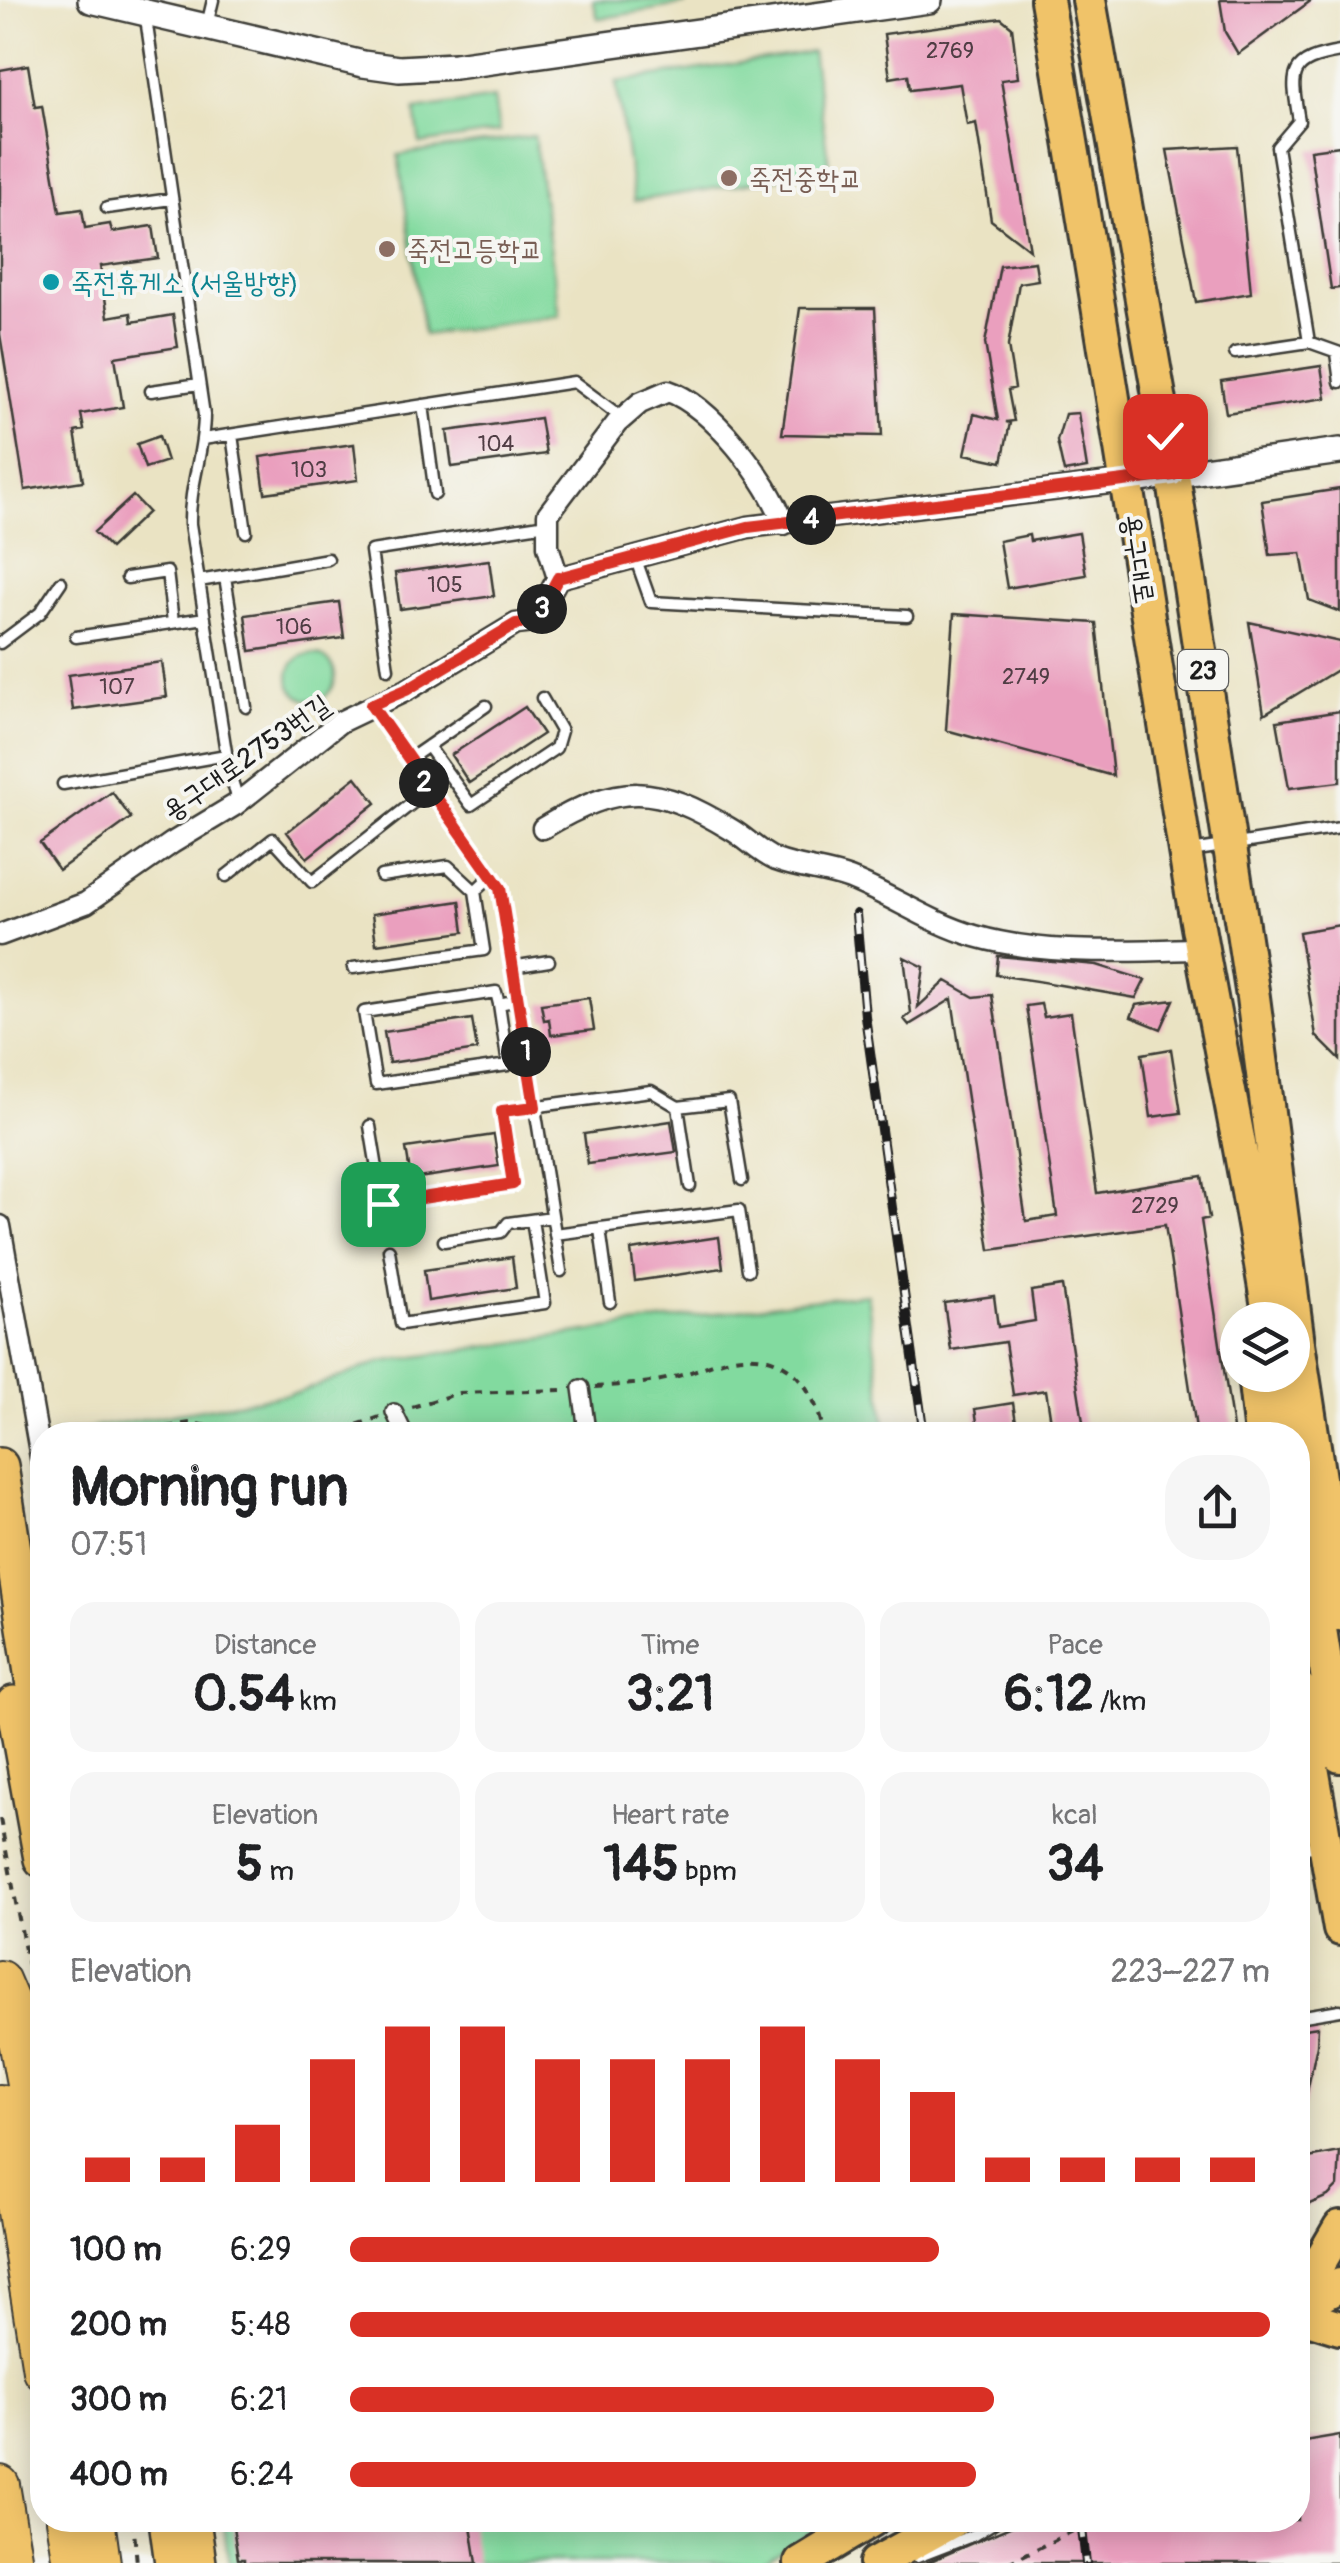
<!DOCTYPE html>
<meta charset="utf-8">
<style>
body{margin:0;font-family:Pangolin,"Poor Story",sans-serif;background:#f6f6f6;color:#202124;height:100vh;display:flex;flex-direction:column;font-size:38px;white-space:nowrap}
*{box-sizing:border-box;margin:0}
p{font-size:32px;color:#757577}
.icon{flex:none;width:55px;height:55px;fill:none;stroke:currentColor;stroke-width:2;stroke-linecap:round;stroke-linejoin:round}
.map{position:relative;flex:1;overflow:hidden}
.side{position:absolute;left:30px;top:1422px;width:1280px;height:1110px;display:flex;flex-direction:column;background:#fff;border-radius:40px;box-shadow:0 5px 25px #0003}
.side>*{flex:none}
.buttons{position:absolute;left:1220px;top:1302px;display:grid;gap:20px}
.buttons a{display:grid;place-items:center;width:90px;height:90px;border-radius:50%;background:#fff;box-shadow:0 5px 25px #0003;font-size:50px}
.pin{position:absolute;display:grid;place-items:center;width:85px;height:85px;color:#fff;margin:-42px;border-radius:20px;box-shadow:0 5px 15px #0006}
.km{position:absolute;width:50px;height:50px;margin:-25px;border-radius:50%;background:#222;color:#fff;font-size:28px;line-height:50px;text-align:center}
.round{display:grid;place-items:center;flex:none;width:105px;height:105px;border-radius:40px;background:#f6f6f6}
.overview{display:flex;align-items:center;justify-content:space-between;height:170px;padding:0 40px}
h1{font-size:55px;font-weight:800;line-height:75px}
.metrics{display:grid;grid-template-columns:repeat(3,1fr);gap:15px;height:170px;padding:10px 40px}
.metrics div{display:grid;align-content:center;border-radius:25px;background:#f6f6f6;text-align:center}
.metrics b{font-size:50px;font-weight:800}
.metrics small{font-size:28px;font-weight:400}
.metrics p{font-size:28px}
.chart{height:280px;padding:20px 40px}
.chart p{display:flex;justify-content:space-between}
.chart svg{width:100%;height:180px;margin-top:10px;stroke:#d93025;stroke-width:6}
ul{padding:0 40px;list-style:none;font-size:32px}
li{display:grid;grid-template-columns:160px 120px 1fr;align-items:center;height:75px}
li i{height:25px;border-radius:12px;background:#d93025}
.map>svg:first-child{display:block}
</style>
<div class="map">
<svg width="1340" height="2563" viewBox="0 0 1340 2563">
<rect width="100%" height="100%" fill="#f6f6f2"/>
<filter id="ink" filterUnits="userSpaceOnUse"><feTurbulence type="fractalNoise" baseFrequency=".01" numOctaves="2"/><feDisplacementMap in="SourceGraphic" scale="20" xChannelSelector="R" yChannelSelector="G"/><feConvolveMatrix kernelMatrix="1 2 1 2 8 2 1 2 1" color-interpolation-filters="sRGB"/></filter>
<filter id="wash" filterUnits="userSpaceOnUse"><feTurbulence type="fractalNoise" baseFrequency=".0048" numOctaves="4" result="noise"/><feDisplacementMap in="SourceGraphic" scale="40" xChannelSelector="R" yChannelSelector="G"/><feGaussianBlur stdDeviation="2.25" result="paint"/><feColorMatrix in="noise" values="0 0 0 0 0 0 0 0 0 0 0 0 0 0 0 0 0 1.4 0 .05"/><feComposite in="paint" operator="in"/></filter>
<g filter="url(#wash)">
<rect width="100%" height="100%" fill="#eae3c3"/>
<path fill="#82da9f" stroke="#4f7b5e" stroke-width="2.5" d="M 593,0 L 685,0 L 685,4 L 598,19 Z
M 812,52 L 830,170 L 634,201 L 616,82 Z
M 494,98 L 499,132 L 420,144 L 415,110 Z
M 534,136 L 560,316 L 424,335 L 398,155 Z
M289 677a23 23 0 1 1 46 0a23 23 0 1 1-46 0Z
M 867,1294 L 887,1435 L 52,1435 L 300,1392 L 381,1362 L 791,1302 Z
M 223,2520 L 832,2520 L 761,2563 L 229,2563 Z"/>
<g id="blocks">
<path fill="#ea9fbe" d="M 1220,0 L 1312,0 L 1238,54 L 1225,32 Z
M 1001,18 L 1012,27 L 1018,78 L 1001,80 L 1030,250 L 991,220 L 976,123 L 967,125 L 960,84 L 910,90 L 908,75 L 890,78 L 884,34 Z
M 28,65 L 35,107 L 42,106 L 60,212 L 82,209 L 85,228 L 110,224 L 112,232 L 153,226 L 158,258 L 100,266 L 108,317 L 131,313 L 132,322 L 173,315 L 178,347 L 115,357 L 123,407 L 81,414 L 84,430 L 75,432 L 83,481 L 25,490 L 0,334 L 0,70 Z
M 1237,146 L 1251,293 L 1196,302 L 1167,150 Z
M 1340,146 L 1340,288 L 1331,289 L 1310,150 Z
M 1035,262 L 1038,280 L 1019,283 L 1008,346 L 1015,388 L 1008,390 L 1014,421 L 1006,422 L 1010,423 L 1002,462 L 965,454 L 974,414 L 998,420 L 985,343 L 1000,266 Z
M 800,308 L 875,308 L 882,436 L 782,434 Z
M 1321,366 L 1326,398 L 1226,413 L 1221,381 Z
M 1078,413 L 1087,468 L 1064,472 L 1057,441 L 1065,414 Z
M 540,418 L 546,454 L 452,467 L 447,431 Z
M 159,436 L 167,461 L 145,468 L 137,444 Z
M 354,444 L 358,480 L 265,493 L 260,457 Z
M 1340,489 L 1340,612 L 1309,600 L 1301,553 L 1270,555 L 1262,501 Z
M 133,496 L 148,512 L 110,548 L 94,532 Z
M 1079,533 L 1086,575 L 1007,588 L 999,541 L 1029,535 L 1030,541 Z
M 489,560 L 494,596 L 400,609 L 395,573 Z
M 339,602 L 344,638 L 250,651 L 245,615 Z
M 954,614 L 1096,623 L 1113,776 L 946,730 Z
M 1249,622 L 1340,642 L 1340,668 L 1264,714 Z
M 162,662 L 167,697 L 73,710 L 68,675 Z
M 525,707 L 543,734 L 469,783 L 451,755 Z
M 1340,711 L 1340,782 L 1289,788 L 1277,721 Z
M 356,777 L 376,803 L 307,858 L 287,832 Z
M 112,792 L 131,818 L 59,870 L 40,843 Z
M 460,901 L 464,932 L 376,944 L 372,914 Z
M 1340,925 L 1340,1060 L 1316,1036 L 1299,932 Z
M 998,956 L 1097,965 L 1145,980 L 1136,998 L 1037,981 L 996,975 Z
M 904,957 L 924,967 L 918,1007 L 946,981 L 974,997 L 992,995 L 1026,1221 L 1057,1216 L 1026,1006 L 1041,1004 L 1044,1017 L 1071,1013 L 1097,1193 L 1202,1176 L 1209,1218 L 1201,1220 L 1234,1435 L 1197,1435 L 1165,1225 L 990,1250 L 952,999 L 909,1025 L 904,1019 L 911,1013 Z
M 589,998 L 594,1030 L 551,1035 L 549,1019 L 544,1020 L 541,1004 Z
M 1174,1000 L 1161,1029 L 1131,1017 L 1136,1005 Z
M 472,1019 L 477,1050 L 389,1063 L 384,1032 Z
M 1171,1049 L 1181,1113 L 1151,1117 L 1142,1054 Z
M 671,1121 L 676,1152 L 588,1164 L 584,1134 Z
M 494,1135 L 499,1166 L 411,1179 L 406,1148 Z
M 719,1237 L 723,1268 L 635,1281 L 631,1250 Z
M 512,1257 L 516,1288 L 428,1301 L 424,1270 Z
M 1062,1286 L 1085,1435 L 1053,1435 L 1046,1390 L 1013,1395 L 1005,1342 L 951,1350 L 944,1303 L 994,1296 L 998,1327 L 1035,1321 L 1031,1291 Z
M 1013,1403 L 1018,1435 L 979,1435 L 975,1409 Z
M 1318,2027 L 1317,2045 L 1304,2106 L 1298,2105 L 1298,2030 Z
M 1340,2152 L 1338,2186 L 1328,2196 L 1298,2209 L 1298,2160 Z
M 1340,2435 L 1340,2563 L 926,2563 L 1026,2520 L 1298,2520 L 1298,2442 Z
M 232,2520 L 470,2520 L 477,2563 L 244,2563 L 244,2559 L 238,2559 Z"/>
</g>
</g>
<g filter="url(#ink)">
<use href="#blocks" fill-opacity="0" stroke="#3b3a35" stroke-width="2.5"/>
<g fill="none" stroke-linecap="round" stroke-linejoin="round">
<defs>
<path id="service" d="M 145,12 L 204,415 C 204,452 189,487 190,524 L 229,771 L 238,800 L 236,804
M 207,25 L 213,0
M 107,208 L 171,199
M 1309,342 L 1277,147 L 1299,121 C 1291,73 1287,61 1340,52
M 1235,353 L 1309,342 L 1340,353
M 1336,353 L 1340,382
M 151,391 L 199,384
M 423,405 L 435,494
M 232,435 L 246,532
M 203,439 L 574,382 L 613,411
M 635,557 L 651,602 L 907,616
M 225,577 L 246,707
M 127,578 L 167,572 L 173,622
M 199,581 L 328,559
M 76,637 L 205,618
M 0,643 L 40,613 L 61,582
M 388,669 L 371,551 L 547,524
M 372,706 L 500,888 L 561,1271
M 428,746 L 471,805 L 556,748 L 561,731 L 542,698
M 408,760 L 486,706
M 63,784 L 226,755
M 1191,851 L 1340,828
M 226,876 L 273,839 L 312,882 L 429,790
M 381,876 L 448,866 L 475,891
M 512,967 L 549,961
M 353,968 L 484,950 L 475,891 L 491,876
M 499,1004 L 496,992 L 364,1012 L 376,1084 L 508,1065 L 499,1004 L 518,1000
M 678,1107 L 690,1186
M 370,1126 L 383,1204 L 513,1185 L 502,1111 L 651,1091 L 678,1107 L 729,1101 L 742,1180
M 600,1229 L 610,1302
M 555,1234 L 739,1210 L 748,1270
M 444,1241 L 501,1232 L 508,1223 L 552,1217
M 389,1250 L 401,1324 L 545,1303 L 532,1220
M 1298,1849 L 1319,1846
M 1298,2017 L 1340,2010
M 917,2557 L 974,2535 L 998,2520"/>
<path id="pedestrian" d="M 581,1388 L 586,1424
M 394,1412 L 405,1435"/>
<path id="minor" d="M 558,578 L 548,546 L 548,514 L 617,423 L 640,403 L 668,391 C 711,405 769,481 784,524
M 543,828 C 620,782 655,783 732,830 C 747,839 760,853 776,860 C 800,869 826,870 850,879 C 893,896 930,923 975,936 C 1048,957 1128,950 1202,949
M 0,935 L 86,903 L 172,843 L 235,805 L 340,722 L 407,690 L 516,624 L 534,622 L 558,578 L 748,527 L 1126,481
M 0,1226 L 42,1463"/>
<path id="tertiary" d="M 91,0 L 363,64 L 399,69 L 455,66 L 929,0
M 1126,481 L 1340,451"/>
<path id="primary" d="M 1047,0 C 1096,283 1140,567 1185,851 C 1210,1008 1246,1163 1270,1320
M 1089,0 L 1173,475 L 1253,997 L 1298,1343 L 1340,1614
M 1254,1375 L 1261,1435
M 1278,1375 L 1288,1435
M 1298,1490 L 1340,1756
M 1298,1687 L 1340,1929
M 1298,2299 L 1340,2227
M 1298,2308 L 1340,2285
M 1298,2315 L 1340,2328
M 801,2563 L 872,2520
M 876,2563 L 954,2520"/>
<path id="trunk" d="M 0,1466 L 42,1737
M 14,1704 L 42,1859
M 167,2520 L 173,2563
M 192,2520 L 198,2563"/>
<path id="motorway" d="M 0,1980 L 12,2008 L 42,2170
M 0,2104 L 42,2370
M 0,2485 L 13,2563
M 66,2520 L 73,2563
M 95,2520 L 101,2563"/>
</defs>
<use href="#service" stroke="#3b3a35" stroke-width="15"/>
<use href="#pedestrian" stroke="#3b3a35" stroke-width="20"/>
<use href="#minor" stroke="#3b3a35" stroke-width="25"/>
<use href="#tertiary" stroke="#3b3a35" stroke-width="30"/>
<use href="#primary" stroke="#3b3a35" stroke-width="38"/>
<use href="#trunk" stroke="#3b3a35" stroke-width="40"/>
<use href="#motorway" stroke="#3b3a35" stroke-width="42"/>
<path stroke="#3b3a35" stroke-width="4" stroke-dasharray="8 8" stroke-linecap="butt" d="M 595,1387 C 621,1385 649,1384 674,1377 C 694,1372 714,1362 734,1358 C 788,1349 815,1387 824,1435
M 412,1407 L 459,1393 L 566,1390
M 119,1435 L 190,1423 L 226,1429 L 229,1435
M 327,1435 L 380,1417
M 0,1819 L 29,1971
M 133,2520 L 137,2563"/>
<use href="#service" stroke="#fff" stroke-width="10"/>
<use href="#pedestrian" stroke="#fff" stroke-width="15"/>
<use href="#minor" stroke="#fff" stroke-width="20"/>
<use href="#tertiary" stroke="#fff" stroke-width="25"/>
<use href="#primary" stroke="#f0c369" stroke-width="32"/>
<use href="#trunk" stroke="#f0c369" stroke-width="35"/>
<use href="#motorway" stroke="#f0c369" stroke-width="38"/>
<defs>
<path id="rail" d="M 856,914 L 865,1016 L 924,1435
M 1081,2520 L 1086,2563"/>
</defs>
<use href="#rail" stroke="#1c1c1c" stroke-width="10"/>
<use href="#rail" stroke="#f6f6f2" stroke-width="6" stroke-dasharray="19" stroke-linecap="butt"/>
<path stroke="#3b3a35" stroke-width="4" stroke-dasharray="8 8" stroke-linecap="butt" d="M 1008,2563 L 1095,2520"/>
</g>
</g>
<g fill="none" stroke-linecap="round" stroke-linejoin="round" filter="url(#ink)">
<defs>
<path id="route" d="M 383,1204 L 513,1184 L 502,1111 L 535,1107 L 500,888 L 371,705 L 406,690 L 516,624 L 534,622 L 558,578 L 748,527 L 1173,475 L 1165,436"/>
</defs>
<use href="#route" stroke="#fff" stroke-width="20"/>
<use href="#route" stroke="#d93025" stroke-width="12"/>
</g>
<g fill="#8d6e63" stroke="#f6f6f2" stroke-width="4">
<circle cx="729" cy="178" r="10"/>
<circle cx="387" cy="249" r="10"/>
</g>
<circle fill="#0f9aa8" stroke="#f6f6f2" stroke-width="4" cx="51" cy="282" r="10"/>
<g text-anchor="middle" stroke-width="8" stroke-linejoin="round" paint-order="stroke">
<g font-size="22" fill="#503d44">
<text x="950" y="58">2769</text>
<text x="496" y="451">104</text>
<text x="309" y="477">103</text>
<text x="445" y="592">105</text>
<text x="294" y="634">106</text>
<text x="1026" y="684">2749</text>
<text x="117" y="694">107</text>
<text x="1155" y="1213">2729</text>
</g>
<rect fill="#f6f6f2" stroke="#5d5d5c" stroke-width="2.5" x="1178" y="650" width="50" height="40" rx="8"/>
<g font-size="25" font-weight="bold" fill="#1c1c1c">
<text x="1203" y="679">23</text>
</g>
<g font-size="28" fill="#785e54" stroke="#f6f6f2" text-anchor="start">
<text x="749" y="188">죽전중학교</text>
<text x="407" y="259">죽전고등학교</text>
</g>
<g font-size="28" fill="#0d838f" stroke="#f6f6f2" text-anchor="start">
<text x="71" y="292">죽전휴게소 (서울방향)</text>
</g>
<g font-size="28" fill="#1c1c1c" stroke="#f6f6f2">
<text transform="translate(1139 559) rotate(81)" y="10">용구대로</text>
<text transform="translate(246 757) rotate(-35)" y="10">용구대로2753번길</text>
</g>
</g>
</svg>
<div class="buttons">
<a><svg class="icon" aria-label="layers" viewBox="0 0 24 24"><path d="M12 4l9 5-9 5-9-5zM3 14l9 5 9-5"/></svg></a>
</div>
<div class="pin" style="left:383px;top:1204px;background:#1e9e55"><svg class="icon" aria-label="arrive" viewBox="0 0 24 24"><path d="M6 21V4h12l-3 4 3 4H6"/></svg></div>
<div class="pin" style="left:1165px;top:436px;background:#d93025"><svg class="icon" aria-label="check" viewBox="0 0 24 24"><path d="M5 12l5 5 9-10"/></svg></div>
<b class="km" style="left:526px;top:1052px">1</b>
<b class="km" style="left:424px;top:783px">2</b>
<b class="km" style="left:542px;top:609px">3</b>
<b class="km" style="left:811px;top:520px">4</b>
<section class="side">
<div class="overview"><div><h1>Morning run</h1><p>07:51</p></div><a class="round"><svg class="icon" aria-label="share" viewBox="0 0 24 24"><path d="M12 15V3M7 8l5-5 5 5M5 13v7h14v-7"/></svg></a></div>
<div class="metrics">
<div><p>Distance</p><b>0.54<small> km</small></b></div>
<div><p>Time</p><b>3:21</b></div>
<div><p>Pace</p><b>6:12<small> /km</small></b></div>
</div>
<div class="metrics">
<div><p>Elevation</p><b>5<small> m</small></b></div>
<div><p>Heart rate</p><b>145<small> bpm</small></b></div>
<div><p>kcal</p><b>34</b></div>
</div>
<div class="chart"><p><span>Elevation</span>223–227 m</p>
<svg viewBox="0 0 160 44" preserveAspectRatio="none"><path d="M5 44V38M15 44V38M25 44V30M35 44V14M45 44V6M55 44V6M65 44V14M75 44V14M85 44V14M95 44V6M105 44V14M115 44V22M125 44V38M135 44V38M145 44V38M155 44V38"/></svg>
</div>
<ul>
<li><b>100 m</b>6:29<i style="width:64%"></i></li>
<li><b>200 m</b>5:48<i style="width:100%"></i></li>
<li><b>300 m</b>6:21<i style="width:70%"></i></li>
<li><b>400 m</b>6:24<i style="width:68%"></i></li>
</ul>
</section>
</div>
